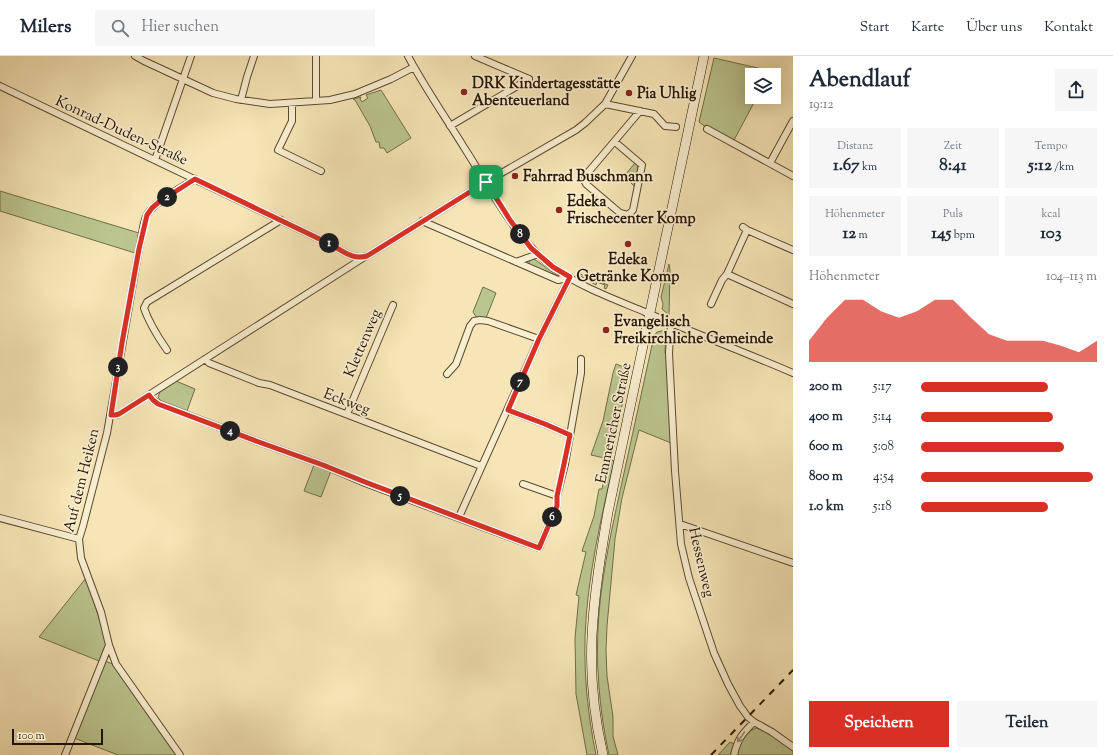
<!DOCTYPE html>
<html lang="de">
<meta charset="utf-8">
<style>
body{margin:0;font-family:"Sorts Mill Goudy",serif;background:#f6f6f7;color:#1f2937;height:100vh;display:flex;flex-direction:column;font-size:15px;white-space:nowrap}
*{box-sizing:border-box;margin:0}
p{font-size:13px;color:#747a83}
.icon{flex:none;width:22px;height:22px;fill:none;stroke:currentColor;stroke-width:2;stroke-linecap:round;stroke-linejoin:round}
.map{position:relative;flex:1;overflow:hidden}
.details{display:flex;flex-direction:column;background:#fff;width:320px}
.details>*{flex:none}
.tools{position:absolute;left:745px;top:12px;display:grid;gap:8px}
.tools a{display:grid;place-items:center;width:36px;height:36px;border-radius:0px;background:#fff;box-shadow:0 4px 16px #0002;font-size:20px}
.scale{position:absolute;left:12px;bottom:10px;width:91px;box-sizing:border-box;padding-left:4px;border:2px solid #261601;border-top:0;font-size:11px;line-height:14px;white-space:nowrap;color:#261601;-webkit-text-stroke:3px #f9eed0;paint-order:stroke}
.pin{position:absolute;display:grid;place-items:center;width:34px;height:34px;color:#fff;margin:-17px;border-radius:8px;box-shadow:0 2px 6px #0006}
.km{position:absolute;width:20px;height:20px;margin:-10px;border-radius:50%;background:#222;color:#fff;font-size:11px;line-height:20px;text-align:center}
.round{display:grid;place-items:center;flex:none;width:42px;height:42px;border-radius:0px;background:#f6f6f7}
.overview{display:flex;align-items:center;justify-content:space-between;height:68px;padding:0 16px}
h1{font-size:22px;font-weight:800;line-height:30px}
.stats{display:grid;grid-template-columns:repeat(3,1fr);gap:6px;height:68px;padding:4px 16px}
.stats div{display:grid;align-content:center;border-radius:0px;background:#f6f6f7;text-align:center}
.stats b{font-size:17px;font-weight:800}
.stats small{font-size:11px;font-weight:400}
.stats p{font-size:11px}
.chart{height:112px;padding:8px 16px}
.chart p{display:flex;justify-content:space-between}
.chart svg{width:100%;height:72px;margin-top:4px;fill:#d93025;opacity:.7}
.button{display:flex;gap:8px;margin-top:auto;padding:8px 16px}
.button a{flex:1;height:46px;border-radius:0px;background:#d93025;color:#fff;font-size:16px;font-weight:800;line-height:46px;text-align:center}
.button a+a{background:#f6f6f7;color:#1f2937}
ul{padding:0 16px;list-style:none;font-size:13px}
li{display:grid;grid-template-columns:64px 48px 1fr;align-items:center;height:30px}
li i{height:10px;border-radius:5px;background:#d93025}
header{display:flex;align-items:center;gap:24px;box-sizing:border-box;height:56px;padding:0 20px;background:#fff;border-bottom:1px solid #e0e1e3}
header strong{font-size:19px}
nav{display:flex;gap:22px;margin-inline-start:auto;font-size:14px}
.search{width:280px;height:36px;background:#f6f6f7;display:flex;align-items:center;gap:10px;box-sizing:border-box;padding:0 14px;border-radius:0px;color:#747a83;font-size:15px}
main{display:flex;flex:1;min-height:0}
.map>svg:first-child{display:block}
</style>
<header>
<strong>Milers</strong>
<div class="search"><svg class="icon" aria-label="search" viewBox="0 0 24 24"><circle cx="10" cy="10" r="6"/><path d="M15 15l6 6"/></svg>Hier suchen</div>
<nav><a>Start</a><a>Karte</a><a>Über uns</a><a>Kontakt</a></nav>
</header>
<main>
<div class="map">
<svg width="793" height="699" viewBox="0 0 793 699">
<rect width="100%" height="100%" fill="#f6e5b6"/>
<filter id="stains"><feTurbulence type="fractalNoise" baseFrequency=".005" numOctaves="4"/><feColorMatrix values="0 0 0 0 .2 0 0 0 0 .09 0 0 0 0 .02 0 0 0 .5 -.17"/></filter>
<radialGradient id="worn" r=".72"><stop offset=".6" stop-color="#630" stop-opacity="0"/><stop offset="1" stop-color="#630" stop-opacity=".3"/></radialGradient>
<path fill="#bbc58f" stroke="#706e48" d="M 714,2 L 771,15 L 769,19 L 752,19 L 752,41 L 757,41 L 733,86 L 707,72 L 699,66 Z
M 381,34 L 411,82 L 387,97 L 384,92 L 380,92 L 379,86 L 376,86 L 370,70 L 355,44 L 353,43 L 361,41 L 360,43 L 362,46 L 368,42 L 366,39 Z
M 635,107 L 638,111 L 634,130 L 626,122 L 627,121 L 625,119 Z
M 0,135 L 139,177 L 135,197 L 0,155 Z
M 531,203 L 534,203 L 559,221 L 560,223 L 529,210 L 529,204 Z
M 669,208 L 670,214 L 669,259 L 662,253 L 663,248 L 661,241 Z
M 581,213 L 582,214 L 580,218 L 599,225 L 601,221 L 605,223 L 603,227 L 608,229 L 606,233 L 604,232 L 605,229 L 597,226 L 596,229 L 577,218 L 579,214 Z
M 483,231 L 496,237 L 486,262 L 477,262 L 473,256 Z
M 666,274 L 665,296 L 667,306 L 671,387 L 639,374 L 622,442 L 615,483 L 607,570 L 606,594 L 607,620 L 613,661 L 613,680 L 618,699 L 609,699 C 599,653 595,605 599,557 C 603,510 614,463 624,417 C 634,371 644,326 654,280 L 657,276 Z
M 616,308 L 629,313 L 613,396 L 610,396 L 609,403 L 614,405 C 601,463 587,522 585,581 C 584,621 588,660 596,699 L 587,699 L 576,638 L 575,582 L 579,540 L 576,539 L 586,496 L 582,495 L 594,460 L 599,433 L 602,433 L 609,403 L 591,399 L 603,365 L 613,317 Z
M 176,325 L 195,333 L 187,355 L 161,345 L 158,341 L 160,336 Z
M 314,409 L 331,415 L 321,441 L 304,435 Z
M 86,522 L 107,587 L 99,605 L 39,581 Z
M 105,605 L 113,608 L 177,699 L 118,699 L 74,682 Z
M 756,672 C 769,674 782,685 793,693 L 793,699 L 736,699 C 739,687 744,677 756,672 Z
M 730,686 L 734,688 L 731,699 L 718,699 Z"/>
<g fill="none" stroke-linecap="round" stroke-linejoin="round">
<defs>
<path id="minor" d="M 135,0 L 144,5 L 213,37 L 236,43 L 270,48 L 330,44 L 355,38 L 391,23 L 414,11
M 408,0 C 425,32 446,62 465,93 C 491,133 514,182 553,211 C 580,231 614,243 645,256 C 694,277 744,296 793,317
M 475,0 L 529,23
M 0,30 L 332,189 C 344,196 353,204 367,200 L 486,126 L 576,74 L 585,67 L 605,48 L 632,0
M 241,44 L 247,21 L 254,0
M 316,45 L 316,0
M 292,47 L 292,65 L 278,94 L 321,115
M 605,48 L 654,58 L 665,70 L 676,71
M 450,70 L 529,23
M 707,73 L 793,120
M 615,86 L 642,109 L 633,154 L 628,159 L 620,157 L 586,128 L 585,126 L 585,120 L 640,55
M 155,104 L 191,0
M 770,107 L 793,65
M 422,165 L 558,224 L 570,221
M 743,171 L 747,174 L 793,194
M 516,206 L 538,198
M 727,218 L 793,248
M 711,248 L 722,224 L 727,218 L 747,174
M 671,267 L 669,297 L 675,415 L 681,488 L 689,522 L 714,597 L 728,628 L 740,650 L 748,661 L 754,666 L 772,676 L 793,691
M 167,294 C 158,281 149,267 144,252 L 147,246 L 281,164
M 205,303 L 209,307 L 259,327 L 270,329 L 481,410
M 447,318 L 456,308 L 470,270 L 474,265 L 480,264 L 488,265 L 539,283
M 149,339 L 153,344 L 159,348 L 256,385 L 323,409 L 365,427 L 539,492 L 557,450 L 557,440 L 565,408 L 581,317 L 581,303
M 508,354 L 545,368 L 570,379
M 347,358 L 393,249
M 111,359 L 115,359 L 119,358 L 363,202
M 523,428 L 557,440
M 459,461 L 539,283 L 570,221
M 0,462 L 79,483
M 680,468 L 793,507
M 65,699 L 109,589
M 180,699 L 116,608 L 109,589 L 101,556 L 81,502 L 79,483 L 83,470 L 107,377 L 139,193 C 142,182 142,168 147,159 C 154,146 182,131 195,123
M 734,699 C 738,682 742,678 754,666"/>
<path id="secondary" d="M 603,699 C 594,660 590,620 592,580 C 594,538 601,497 608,456 L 704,0"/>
</defs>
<use href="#minor" stroke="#5a4a2e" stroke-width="8"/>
<use href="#secondary" stroke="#261601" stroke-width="10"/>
<use href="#minor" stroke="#f9eed0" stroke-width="6"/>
<use href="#secondary" stroke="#f9eed0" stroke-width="9"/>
<path stroke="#261601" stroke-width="2" stroke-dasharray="7 7" stroke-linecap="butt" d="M 711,699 L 793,614"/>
</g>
<defs><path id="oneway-shaft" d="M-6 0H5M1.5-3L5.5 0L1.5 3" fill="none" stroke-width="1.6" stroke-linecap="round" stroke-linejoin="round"/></defs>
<use stroke="#9a8d73" href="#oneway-shaft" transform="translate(741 681) rotate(125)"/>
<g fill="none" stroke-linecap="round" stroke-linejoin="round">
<defs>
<path id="route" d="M 195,123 L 332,189 C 344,196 353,204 367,200 L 486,126 L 510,164 L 531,192 L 553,211 L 570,221 L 539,283 L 508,354 L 545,368 L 570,379 L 564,408 L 557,440 L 557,450 L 539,492 L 365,426 L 323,409 L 256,385 L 158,348 L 153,344 L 149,339 L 119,358 L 115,359 L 111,359 L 122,287 L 139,193 L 147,159 L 152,152 L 159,146 Z"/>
</defs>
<use href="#route" stroke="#fff" stroke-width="8"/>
<use href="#route" stroke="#d93025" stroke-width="5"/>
</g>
<g fill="#8f2418" stroke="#f9eed0" stroke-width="1.5">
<circle cx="464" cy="36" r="4"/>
<circle cx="629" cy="37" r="4"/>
<circle cx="515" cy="120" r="4"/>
<circle cx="559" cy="154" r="4"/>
<circle cx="628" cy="188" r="4"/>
<circle cx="606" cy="274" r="4"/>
</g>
<g text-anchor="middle" stroke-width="3.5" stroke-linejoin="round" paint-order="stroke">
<g font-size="15" font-weight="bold" fill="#261601" stroke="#f9eed0" text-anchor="start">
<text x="472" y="32">DRK Kindertagesstätte<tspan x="472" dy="17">Abenteuerland</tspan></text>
<text x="637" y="42">Pia Uhlig</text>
<text x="523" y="125">Fahrrad Buschmann</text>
<text x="567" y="150">Edeka<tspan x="567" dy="17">Frischecenter Komp</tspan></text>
<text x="628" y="208" text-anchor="middle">Edeka<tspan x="628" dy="17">Getränke Komp</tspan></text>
<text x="614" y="270">Evangelisch<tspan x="614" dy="17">Freikirchliche Gemeinde</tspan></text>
</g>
<g font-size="15" fill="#261601" stroke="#f9eed0">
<text transform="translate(122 74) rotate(25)" y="5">Konrad-Duden-Straße</text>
<text transform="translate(362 287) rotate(-67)" y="5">Klettenweg</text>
<text transform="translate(347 345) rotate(21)" y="5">Eckweg</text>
<text transform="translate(613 367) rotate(-78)" y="5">Emmericher Straße</text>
<text transform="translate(81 424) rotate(-76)" y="5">Auf dem Heiken</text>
<text transform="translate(702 506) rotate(77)" y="5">Hessenweg</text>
</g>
</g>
<rect width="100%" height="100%" filter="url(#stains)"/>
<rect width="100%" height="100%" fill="url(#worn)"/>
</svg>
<div class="tools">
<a><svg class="icon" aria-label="layers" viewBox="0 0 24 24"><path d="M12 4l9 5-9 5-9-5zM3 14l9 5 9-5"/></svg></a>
</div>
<div class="scale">100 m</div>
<div class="pin" style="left:486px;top:126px;background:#1e9e55"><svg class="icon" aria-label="arrive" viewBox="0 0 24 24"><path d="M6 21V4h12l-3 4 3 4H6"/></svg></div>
<b class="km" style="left:329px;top:187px">1</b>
<b class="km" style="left:167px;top:141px">2</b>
<b class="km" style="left:118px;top:311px">3</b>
<b class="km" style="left:230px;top:375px">4</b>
<b class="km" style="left:400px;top:440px">5</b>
<b class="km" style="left:552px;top:461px">6</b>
<b class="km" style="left:520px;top:326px">7</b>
<b class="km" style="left:520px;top:178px">8</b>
</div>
<section class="details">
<div class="overview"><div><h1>Abendlauf</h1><p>19:12</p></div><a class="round"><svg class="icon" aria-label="share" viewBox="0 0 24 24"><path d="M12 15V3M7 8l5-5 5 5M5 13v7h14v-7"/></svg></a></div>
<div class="stats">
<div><p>Distanz</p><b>1.67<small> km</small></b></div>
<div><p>Zeit</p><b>8:41</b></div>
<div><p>Tempo</p><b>5:12<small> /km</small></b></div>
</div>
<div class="stats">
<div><p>Höhenmeter</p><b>12<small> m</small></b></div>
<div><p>Puls</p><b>145<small> bpm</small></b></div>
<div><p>kcal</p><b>103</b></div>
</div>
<div class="chart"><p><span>Höhenmeter</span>104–113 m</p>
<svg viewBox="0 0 160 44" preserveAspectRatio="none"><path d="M0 44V31L10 17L20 6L30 6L40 13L50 17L60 13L70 6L80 6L90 17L100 27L110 31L120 31L130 31L140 34L150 38L160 31V44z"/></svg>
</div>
<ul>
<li><b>200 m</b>5:17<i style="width:72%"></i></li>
<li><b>400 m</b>5:14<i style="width:75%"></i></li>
<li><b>600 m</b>5:08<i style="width:81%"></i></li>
<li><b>800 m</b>4:54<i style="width:98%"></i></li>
<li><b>1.0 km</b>5:18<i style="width:72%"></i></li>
</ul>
<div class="button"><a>Speichern</a><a>Teilen</a></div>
</section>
</main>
